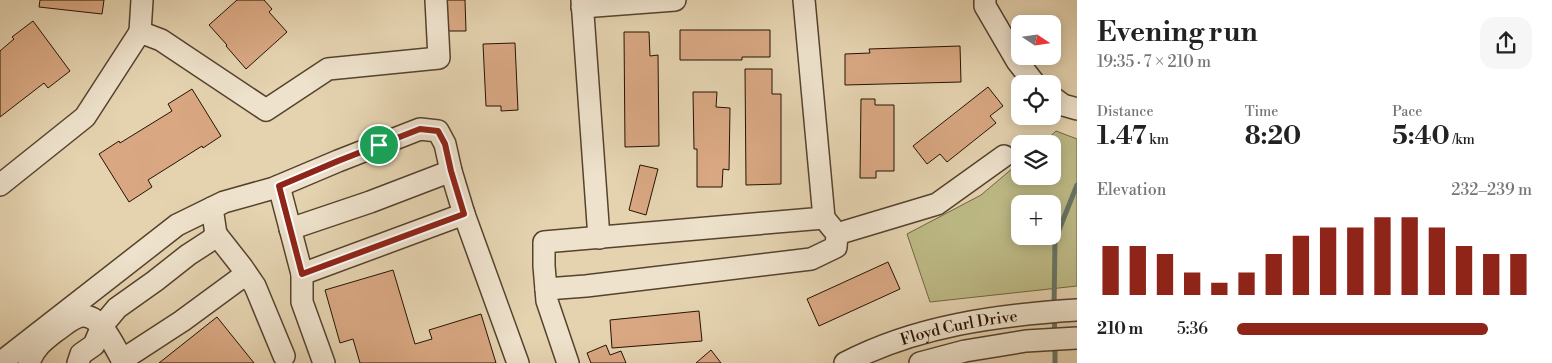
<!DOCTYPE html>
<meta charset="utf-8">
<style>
body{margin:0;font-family:"Libre Bodoni",serif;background:#f6f6f6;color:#222;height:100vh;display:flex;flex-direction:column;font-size:19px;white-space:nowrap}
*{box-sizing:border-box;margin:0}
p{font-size:16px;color:#767676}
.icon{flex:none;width:28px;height:28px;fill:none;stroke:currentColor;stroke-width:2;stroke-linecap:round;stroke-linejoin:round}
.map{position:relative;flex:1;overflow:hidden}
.side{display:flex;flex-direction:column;background:#fff;width:475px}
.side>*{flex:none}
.needle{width:32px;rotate:103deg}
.tools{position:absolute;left:1011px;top:15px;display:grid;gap:10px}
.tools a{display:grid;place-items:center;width:50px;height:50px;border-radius:10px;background:#fff;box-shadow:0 2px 12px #0003;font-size:25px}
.pin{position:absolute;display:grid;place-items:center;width:42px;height:42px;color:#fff;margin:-21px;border:2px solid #fff;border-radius:50%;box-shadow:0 1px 5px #0007}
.round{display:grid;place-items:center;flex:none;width:52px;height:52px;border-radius:15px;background:#f6f6f6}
.overview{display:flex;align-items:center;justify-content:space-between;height:85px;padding:0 20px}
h1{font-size:28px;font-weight:700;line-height:38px}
.figures{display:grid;grid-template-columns:repeat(3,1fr);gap:8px;height:85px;padding:5px 20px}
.figures div{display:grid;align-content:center}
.figures b{font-size:25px;font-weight:700}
.figures small{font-size:14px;font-weight:400}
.figures p{font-size:14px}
.chart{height:140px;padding:10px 20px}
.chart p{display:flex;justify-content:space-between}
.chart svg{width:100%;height:90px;margin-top:5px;stroke:#8f2418;stroke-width:6}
ul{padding:0 20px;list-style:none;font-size:16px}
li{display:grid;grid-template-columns:80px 60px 1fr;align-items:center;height:38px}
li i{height:12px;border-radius:6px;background:#8f2418}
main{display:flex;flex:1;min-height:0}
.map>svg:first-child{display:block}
</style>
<main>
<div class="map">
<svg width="1077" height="363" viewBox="0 0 1077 363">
<rect width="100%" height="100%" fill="#e5d3b0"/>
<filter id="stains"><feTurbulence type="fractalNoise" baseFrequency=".004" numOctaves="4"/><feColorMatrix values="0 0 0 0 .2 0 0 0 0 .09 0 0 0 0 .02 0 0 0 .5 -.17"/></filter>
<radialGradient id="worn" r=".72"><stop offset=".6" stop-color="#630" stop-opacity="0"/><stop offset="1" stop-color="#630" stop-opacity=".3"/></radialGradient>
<path fill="#bdba86" stroke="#716644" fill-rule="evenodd" d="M 1056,131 L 1077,139 L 1077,286 L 930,302 L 907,234 L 981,195 L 1020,162 L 1020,176 L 1052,176 L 1052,144 L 1042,144 ZM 1020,204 L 1052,204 L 1052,236 L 1020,236 Z"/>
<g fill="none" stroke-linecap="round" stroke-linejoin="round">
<path stroke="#697664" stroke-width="5" d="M 1054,308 L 1055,240 L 1077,185
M 1054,316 L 1055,335
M 1055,344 L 1055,363"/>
</g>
<path fill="#d9a883" stroke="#251201" d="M 40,0 L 104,0 L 102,14 L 39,7 Z
M 237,0 L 264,0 L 272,9 L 269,12 L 287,32 L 246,69 L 226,46 L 227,45 L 209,25 Z
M 447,0 L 465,0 L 466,31 L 448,31 Z
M 33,21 L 70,71 L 48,88 L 44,83 L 0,117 L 0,51 L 14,39 L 12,37 Z
M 680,30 L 770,30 L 770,57 L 742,57 L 742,60 L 680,60 Z
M 624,32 L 649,32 L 650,56 L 658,55 L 659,146 L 625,147 Z
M 515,43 L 518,110 L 501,111 L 501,106 L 486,106 L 483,44 Z
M 960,46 L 961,82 L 845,85 L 845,54 L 870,53 L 869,49 Z
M 745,69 L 772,69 L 772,94 L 781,94 L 781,184 L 746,185 Z
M 988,87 L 1003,106 L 990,116 L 996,123 L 947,162 L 940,154 L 927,164 L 913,146 Z
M 192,89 L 221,136 L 203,148 L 202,146 L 148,180 L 152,187 L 129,202 L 99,154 L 119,141 L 120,143 L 172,111 L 168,104 Z
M 693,92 L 717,92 L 716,107 L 730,108 L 729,170 L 723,169 L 722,187 L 697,187 L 697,149 L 694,149 Z
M 861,99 L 875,99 L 875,105 L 894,105 L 894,171 L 876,171 L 876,178 L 860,178 Z
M 640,165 L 658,169 L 646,215 L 629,210 Z
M 888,262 L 900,289 L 819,326 L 807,299 Z
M 393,270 L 415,344 L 432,339 L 429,330 L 481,314 L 496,363 L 360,363 L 353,339 L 340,343 L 325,290 Z
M 699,311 L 702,341 L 612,348 L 610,320 Z
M 217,317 L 254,363 L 159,363 Z
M 606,345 L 610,355 L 621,351 L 626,363 L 591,363 L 587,353 Z
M 711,350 L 721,363 L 696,363 Z"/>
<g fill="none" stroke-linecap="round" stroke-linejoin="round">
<defs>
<g id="minor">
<path d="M 582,0 L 599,238"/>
<path d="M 985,0 L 985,6 L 1017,61 L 1035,84"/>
<path d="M 582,7 L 675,0"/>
<path d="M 140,32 L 142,0"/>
<path d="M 1052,97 L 1063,105 L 1077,109"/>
<path d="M 0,185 L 85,117 L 140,32 L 161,40 L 266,110 L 328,69 L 439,58 L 436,0"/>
<path d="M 279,186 L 302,274"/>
<path d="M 290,229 L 370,202 L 451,171"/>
<path d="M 216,234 L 242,267 L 255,286 L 284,356"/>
<path d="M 837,234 L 937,204 L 1004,156"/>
<path d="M 546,289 L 586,286 L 811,259 L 836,247 L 837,234 L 824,218"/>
<path d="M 122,360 L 182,321 L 246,274"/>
<path d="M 0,363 L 177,225 L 224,202 L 274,188 L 338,161 L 420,129 L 438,131 L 445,144 L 451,171 L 464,214"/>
<path d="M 29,363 C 34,348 43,341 56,331 C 64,326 72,317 82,316 C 102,314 115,349 124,363"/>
<path d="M 78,363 L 81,354 L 94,345 L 102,326 L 117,308 L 155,281 L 188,255 L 211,240 L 216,234 L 212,208"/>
<path d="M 324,363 L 302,302 L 302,274 L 464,214 L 518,363"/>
<path d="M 568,363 L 547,301 L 544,266 L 544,242 L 824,218 L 804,0"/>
<path id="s1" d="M 845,363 C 916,326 997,315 1077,310"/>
<path d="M 920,363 L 965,351 L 1026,341 L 1077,338"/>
</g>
</defs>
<use href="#minor" stroke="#55422d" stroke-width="24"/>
<use href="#minor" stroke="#eee2cc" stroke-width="21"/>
</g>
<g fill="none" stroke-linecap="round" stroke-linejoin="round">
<defs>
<path id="route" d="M 420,129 L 438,131 L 445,144 L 451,171 L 464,214 L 302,274 L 279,186 L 338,161 Z"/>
</defs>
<use href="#route" stroke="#fff" stroke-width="10"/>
<use href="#route" stroke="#8f2418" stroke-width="6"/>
</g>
<g text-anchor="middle" stroke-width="4" stroke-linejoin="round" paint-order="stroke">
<g font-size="16" fill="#251201" stroke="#eee2cc">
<text dy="6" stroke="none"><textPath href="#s1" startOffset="120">Floyd Curl Drive</textPath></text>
</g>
</g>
<rect width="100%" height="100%" filter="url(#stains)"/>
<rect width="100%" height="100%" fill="url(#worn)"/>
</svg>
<div class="tools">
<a><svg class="needle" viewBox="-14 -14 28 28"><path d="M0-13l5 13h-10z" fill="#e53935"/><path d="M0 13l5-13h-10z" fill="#767676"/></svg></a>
<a><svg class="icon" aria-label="locate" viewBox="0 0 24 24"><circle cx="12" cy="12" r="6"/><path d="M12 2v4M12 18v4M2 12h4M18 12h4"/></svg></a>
<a><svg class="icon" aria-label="layers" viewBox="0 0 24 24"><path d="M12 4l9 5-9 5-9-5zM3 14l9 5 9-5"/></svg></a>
<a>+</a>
</div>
<div class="pin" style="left:379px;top:145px;background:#1e9e55"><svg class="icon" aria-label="arrive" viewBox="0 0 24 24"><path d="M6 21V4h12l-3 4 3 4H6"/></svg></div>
</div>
<section class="side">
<div class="overview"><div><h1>Evening run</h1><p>19:35 · 7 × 210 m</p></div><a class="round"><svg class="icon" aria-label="share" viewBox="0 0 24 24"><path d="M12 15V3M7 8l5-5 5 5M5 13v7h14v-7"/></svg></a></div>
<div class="figures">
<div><p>Distance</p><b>1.47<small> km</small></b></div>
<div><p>Time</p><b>8:20</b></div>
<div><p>Pace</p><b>5:40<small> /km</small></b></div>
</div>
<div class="chart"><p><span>Elevation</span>232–239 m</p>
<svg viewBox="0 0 160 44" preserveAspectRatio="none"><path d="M5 44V20M15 44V20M25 44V24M35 44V33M45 44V38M55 44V33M65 44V24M75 44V15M85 44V11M95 44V11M105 44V6M115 44V6M125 44V11M135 44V20M145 44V24M155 44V24"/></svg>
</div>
<ul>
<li><b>210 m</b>5:36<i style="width:85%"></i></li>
</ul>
</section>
</main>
